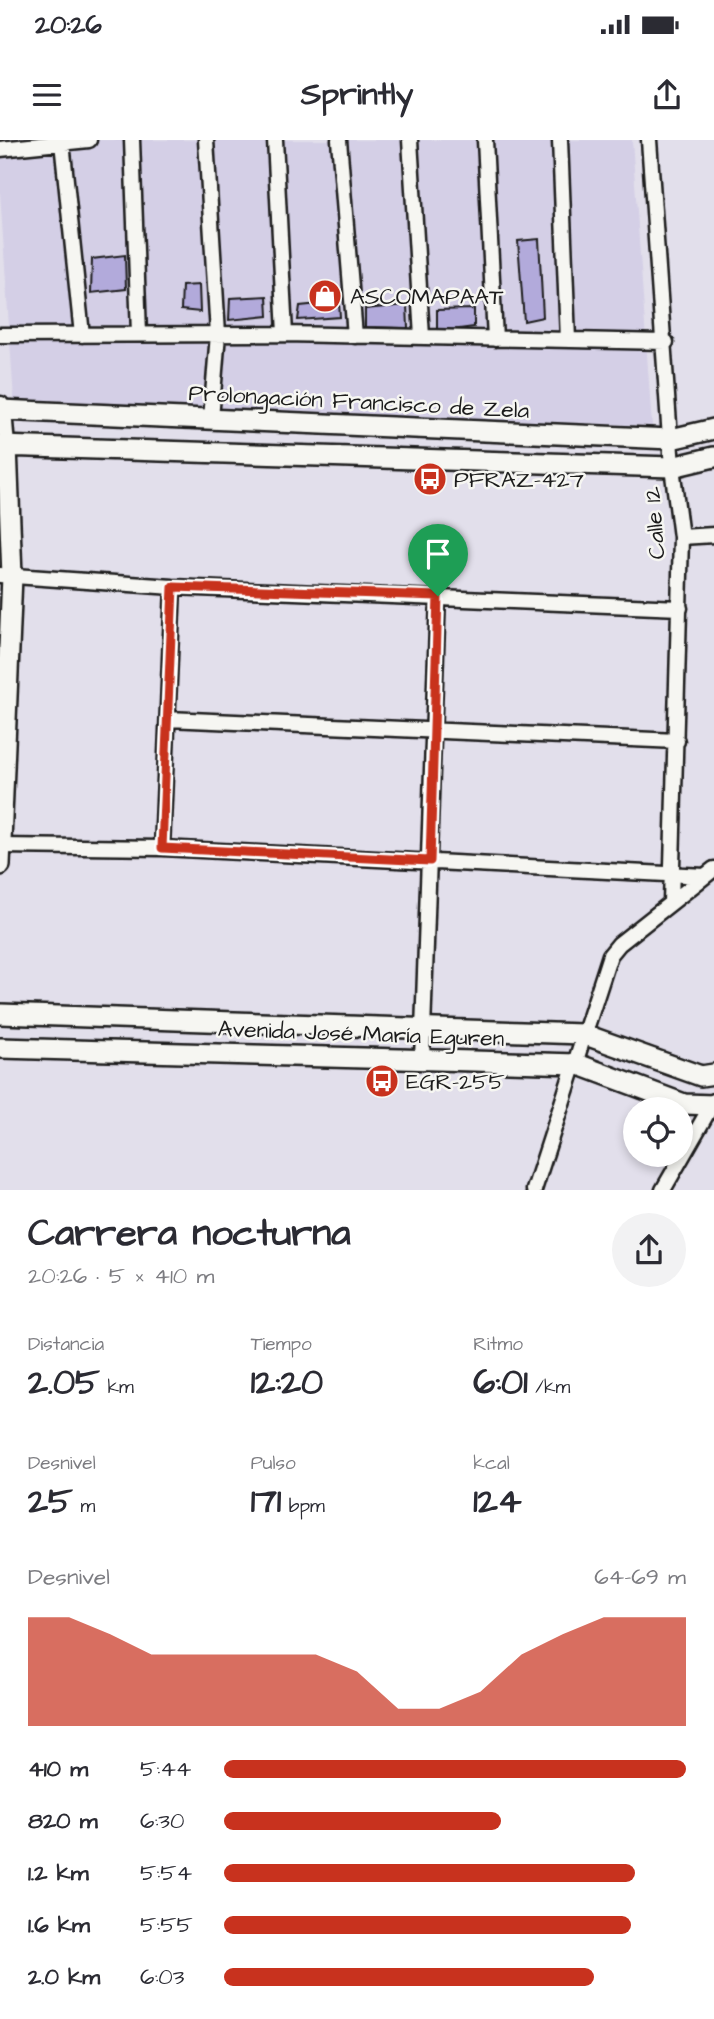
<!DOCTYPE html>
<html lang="es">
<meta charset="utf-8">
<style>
body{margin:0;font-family:"Architects Daughter",sans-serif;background:#f2f2f3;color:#2b2b33;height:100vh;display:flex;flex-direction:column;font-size:26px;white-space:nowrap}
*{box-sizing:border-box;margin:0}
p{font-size:23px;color:#7c7c81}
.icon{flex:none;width:38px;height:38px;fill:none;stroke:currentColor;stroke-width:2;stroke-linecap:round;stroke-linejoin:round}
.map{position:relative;height:1050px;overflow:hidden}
.panel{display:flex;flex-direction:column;background:#fff;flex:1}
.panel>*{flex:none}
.controls{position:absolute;left:623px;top:957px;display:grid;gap:14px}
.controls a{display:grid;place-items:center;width:70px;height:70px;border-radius:50%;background:#fff;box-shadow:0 4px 10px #0003;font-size:35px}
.pin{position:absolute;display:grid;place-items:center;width:60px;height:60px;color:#fff;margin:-72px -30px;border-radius:50% 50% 50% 0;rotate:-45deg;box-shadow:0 0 7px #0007}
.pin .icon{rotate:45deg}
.round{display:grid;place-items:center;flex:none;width:74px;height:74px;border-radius:37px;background:#f2f2f3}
.head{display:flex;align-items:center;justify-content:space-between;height:119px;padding:0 28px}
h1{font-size:38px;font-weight:700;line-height:52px}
.metrics{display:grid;grid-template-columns:repeat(3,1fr);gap:10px;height:119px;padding:7px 28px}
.metrics div{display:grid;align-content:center}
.metrics b{font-size:35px;font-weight:700}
.metrics small{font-size:19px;font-weight:400}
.metrics p{font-size:19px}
.chart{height:196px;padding:14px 28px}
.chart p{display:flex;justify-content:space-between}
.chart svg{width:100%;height:126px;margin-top:7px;fill:#c8321e;opacity:.7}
ul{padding:0 28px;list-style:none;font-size:23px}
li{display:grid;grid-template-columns:112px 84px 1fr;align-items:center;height:52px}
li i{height:18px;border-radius:9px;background:#c8321e}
.status{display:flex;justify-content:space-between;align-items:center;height:49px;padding:0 35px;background:#fff;direction:ltr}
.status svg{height:19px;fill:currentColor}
header{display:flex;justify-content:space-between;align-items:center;height:91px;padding:0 28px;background:#fff;font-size:32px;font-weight:700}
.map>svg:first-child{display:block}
</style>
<div class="status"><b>20:26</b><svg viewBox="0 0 49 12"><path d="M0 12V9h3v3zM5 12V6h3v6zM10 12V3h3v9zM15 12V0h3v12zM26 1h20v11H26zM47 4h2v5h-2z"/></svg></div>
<header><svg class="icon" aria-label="menu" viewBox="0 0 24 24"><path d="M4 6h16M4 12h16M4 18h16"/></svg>Sprintly<svg class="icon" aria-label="share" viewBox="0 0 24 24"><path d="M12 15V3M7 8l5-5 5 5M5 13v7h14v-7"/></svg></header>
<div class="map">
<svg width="714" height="1050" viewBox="0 0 714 1050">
<rect width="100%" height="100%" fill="#e2dfeb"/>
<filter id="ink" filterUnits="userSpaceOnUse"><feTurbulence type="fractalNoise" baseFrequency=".0143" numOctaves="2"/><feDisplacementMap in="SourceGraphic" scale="14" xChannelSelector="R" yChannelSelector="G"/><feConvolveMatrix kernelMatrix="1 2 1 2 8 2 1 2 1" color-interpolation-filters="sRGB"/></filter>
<g filter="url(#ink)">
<path fill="#d4cfe6" d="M 0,0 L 632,0 L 652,286 L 14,260 L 0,53 Z"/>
<path fill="#b2aadb" stroke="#1c1c1c" stroke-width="2" d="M 539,99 L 543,177 L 524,181 L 518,101 Z
M 125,115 L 126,149 L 91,153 L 92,119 Z
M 199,145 L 200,172 L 181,170 L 182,146 Z
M 267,156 L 268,176 L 229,180 L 230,158 Z
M 339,162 L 340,177 L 298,180 L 300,166 Z
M 407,165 L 408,188 L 365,187 L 365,169 Z
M 474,169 L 474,187 L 437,192 L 437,170 Z"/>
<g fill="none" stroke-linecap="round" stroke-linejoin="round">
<defs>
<path id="street" d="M 132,0 L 139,194
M 206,0 L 218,194 L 211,279
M 275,0 L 285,194
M 339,0 L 355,196
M 410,0 L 422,197
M 485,0 L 495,199
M 560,0 L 568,200
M 649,0 L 672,327 L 681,397 L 671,763
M 62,2 L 82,195
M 0,9 L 89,0
M 0,195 L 285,194 L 666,202
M 1,264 L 4,270 L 7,306
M 681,397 L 714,395
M 0,435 L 173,447 L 680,468
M 168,579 L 677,601
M 0,706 L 162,708 L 705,736
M 162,708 L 173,447
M 422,920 L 438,456
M 534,1050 L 610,815 L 619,804 L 714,729
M 663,1050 L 714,961"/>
<path id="secondary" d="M 0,270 L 671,299 L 714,289
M 0,306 L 672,327 L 714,317
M 0,725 L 12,436 L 7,306
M 0,874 L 583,894 L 701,936 L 714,934
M 0,908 L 577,924 L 684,964 L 714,965"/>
</defs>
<use href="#street" stroke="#1c1c1c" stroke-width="19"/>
<use href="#secondary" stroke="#1c1c1c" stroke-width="24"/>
<use href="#street" stroke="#f6f6f2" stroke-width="14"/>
<use href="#secondary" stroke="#f6f6f2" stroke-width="19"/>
</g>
</g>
<g fill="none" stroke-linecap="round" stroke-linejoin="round" filter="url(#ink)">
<defs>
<path id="route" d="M 173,447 L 438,456 L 430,721 L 162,708 Z"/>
</defs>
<use href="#route" stroke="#fff" stroke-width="14"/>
<use href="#route" stroke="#c8321e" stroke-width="9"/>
</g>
<defs>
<symbol id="shop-disc" viewBox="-11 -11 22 22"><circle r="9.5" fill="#c8321e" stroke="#f6f6f2"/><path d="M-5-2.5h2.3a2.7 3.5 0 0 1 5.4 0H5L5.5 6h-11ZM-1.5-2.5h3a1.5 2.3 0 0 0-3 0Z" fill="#fff"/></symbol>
<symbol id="bus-disc" viewBox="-11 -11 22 22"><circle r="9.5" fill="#c8321e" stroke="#f6f6f2"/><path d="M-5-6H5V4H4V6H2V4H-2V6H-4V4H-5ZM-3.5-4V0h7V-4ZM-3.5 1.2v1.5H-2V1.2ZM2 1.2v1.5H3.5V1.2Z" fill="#fff"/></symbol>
</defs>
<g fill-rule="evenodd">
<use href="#shop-disc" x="306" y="137" width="38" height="38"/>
<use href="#bus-disc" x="411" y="320" width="38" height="38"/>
<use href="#bus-disc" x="363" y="922" width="38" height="38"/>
</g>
<g text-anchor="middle" stroke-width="5" stroke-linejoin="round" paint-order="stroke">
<g font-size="23" fill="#1c1c1c" stroke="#f6f6f2" text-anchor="start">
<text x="350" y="164">ASCOMAPAAT</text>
<text x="454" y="347">PFRAZ-427</text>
<text x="406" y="949">EGR-255</text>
</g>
<g font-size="23" fill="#1c1c1c" stroke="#f6f6f2">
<text transform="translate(359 261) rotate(3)" y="8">Prolongación Francisco de Zela</text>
<text transform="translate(654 383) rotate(-94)" y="8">Calle 12</text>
<text transform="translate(361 893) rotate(2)" y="8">Avenida José María Eguren</text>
</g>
</g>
</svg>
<div class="controls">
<a><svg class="icon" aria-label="locate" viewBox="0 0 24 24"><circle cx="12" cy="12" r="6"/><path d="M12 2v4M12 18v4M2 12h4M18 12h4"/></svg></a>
</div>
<div class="pin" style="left:438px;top:456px;background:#1e9e55"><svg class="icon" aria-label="arrive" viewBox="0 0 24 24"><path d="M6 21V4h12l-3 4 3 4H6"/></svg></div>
</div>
<section class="panel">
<div class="head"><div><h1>Carrera nocturna</h1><p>20:26 · 5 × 410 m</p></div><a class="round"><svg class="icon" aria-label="share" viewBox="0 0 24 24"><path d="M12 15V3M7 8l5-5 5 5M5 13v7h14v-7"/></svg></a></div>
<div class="metrics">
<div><p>Distancia</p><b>2.05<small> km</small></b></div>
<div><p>Tiempo</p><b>12:20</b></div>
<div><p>Ritmo</p><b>6:01<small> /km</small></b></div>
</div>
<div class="metrics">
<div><p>Desnivel</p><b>25<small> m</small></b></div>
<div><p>Pulso</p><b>171<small> bpm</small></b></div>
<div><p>kcal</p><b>124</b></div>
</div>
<div class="chart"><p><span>Desnivel</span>64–69 m</p>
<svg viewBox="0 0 160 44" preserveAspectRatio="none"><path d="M0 44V6L10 6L20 12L30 19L40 19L50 19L60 19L70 19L80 25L90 38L100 38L110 32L120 19L130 12L140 6L150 6L160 6V44z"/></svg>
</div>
<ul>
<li><b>410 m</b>5:44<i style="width:100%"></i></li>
<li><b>820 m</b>6:30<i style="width:60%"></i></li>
<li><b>1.2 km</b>5:54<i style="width:89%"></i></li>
<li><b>1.6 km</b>5:55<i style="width:88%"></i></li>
<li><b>2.0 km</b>6:03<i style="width:80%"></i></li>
</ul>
</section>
